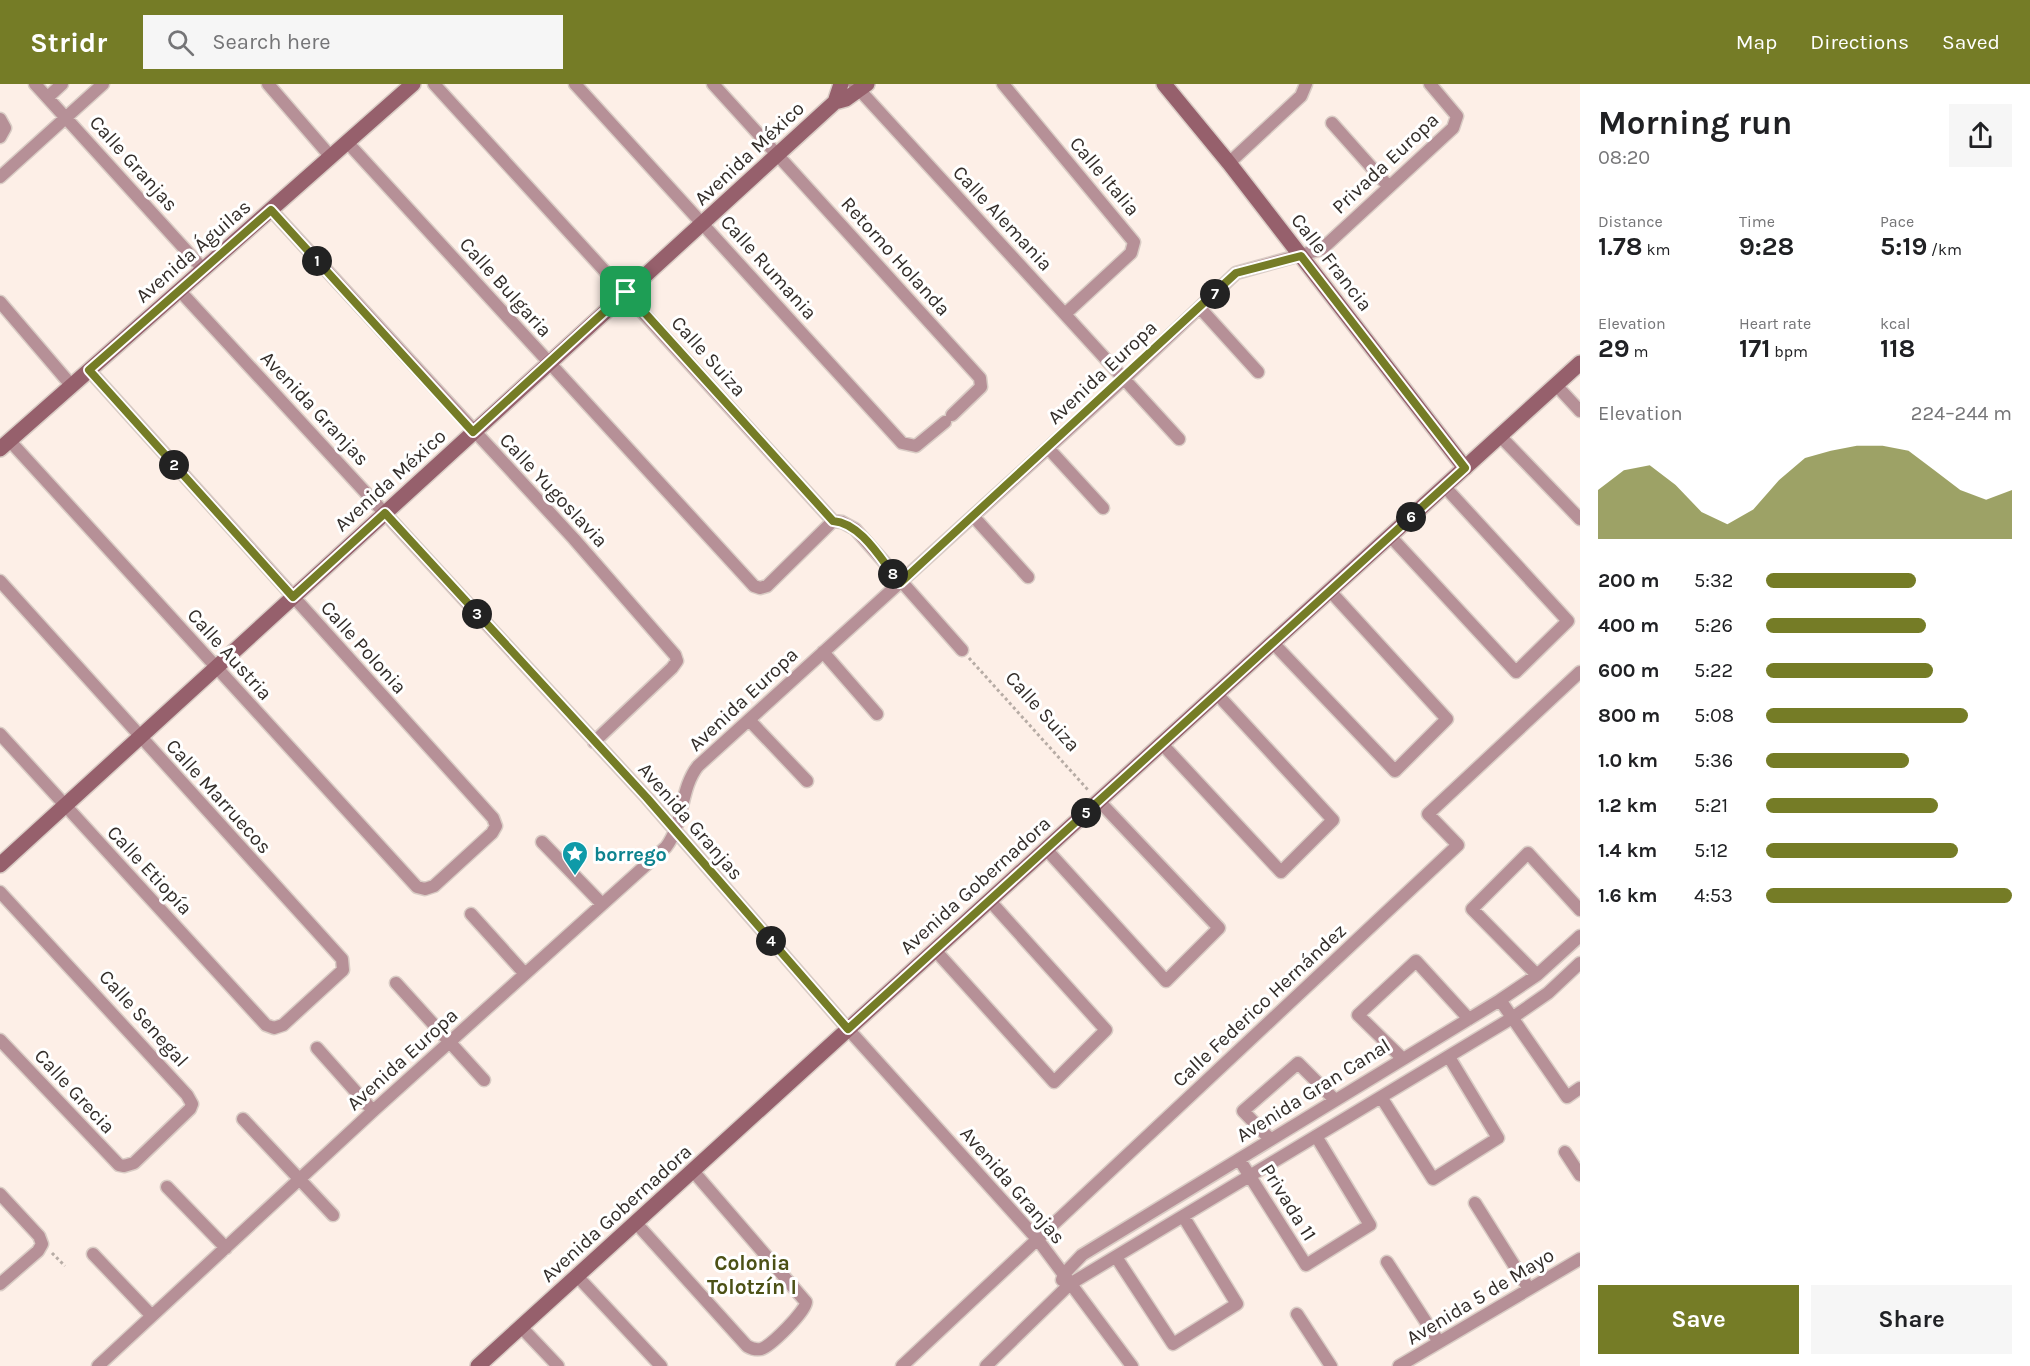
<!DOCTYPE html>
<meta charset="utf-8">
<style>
body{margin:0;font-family:Karla,sans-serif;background:#f6f6f6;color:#202124;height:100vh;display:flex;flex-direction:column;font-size:22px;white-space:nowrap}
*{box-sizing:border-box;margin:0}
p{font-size:20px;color:#757577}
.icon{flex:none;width:33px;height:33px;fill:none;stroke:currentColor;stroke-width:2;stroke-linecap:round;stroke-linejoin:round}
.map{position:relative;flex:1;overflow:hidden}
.drawer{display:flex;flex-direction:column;background:#fff;width:450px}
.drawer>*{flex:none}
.pin{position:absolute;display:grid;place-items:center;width:51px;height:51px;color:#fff;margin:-26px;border-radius:12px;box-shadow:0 3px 9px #0006}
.km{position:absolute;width:30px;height:30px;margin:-15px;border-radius:50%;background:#222;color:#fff;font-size:16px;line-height:30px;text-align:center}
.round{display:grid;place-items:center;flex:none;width:63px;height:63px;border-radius:0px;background:#f6f6f6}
.head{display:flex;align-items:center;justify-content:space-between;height:102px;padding:0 18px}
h1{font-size:33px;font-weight:700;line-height:45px}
.metrics{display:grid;grid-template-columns:repeat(3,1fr);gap:9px;height:102px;padding:6px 18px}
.metrics div{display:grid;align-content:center}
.metrics b{font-size:26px;font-weight:700}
.metrics small{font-size:16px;font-weight:400}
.metrics p{font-size:16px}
.chart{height:168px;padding:12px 18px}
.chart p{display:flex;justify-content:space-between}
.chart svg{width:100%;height:108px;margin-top:6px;fill:#757c26;opacity:.7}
.primary-button{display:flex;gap:12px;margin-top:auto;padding:12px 18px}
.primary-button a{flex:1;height:69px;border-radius:0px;background:#757c26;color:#fff;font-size:24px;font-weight:700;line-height:69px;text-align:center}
.primary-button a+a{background:#f6f6f6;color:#202124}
ul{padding:0 18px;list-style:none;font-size:20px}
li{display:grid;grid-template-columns:96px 72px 1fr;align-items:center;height:45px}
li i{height:15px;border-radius:8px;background:#757c26}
header{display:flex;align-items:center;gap:36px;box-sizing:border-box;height:84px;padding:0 30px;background:#757c26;color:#fff}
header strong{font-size:28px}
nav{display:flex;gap:33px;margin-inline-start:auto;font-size:21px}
.search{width:420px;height:54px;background:#f6f6f6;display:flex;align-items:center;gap:15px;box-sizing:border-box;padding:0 21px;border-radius:0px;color:#757577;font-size:22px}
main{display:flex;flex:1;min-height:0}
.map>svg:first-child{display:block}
</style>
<header>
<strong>Stridr</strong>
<div class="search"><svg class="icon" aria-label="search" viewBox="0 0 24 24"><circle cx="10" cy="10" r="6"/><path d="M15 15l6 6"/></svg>Search here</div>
<nav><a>Map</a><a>Directions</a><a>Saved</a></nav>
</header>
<main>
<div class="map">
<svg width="1580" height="1282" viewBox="0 0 1580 1282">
<rect width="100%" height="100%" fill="#fdefe7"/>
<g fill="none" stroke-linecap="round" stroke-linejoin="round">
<defs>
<path id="street" d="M 35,0 L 203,185
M 268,0 L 331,73
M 434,0 L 833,437 L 842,438 L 855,445 L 962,566
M 575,0 L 902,359 L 916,362 L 945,338
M 713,0 L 980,294 L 981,303 L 952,331
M 854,0 L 1179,355
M 1003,0 L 1134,158 L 1131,169 L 1065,230
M 48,13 L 62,0
M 0,35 L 5,44 L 0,53
M 1332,39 L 1389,103
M 347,58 L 754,502 L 760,504 L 767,502 L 833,437
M 1229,79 L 1301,12 L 1306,0
M 0,93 L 103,0
M 271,126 L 574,455 L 675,571 L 677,577 L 672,584 L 594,658
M 179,206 L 647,714 L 848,945 L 1038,1156 L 1132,1282
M 0,218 L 71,301
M 1200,224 L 1258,288
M 1556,301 L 1580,327
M 1500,352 L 1580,435
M 9,356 L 417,803 L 425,805 L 434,802 L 492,749 L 496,742 L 493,734 L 89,286
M 1048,364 L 1103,424
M 973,432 L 1028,493
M 1390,452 L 1516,588 L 1568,537 L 1445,403
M 0,497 L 342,875 L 343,886 L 283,941 L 274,944 L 266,941 L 0,650
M 1273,559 L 1395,687 L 1447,635 L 1330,507
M 823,568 L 877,630
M 750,637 L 807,697
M 1162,660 L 1281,788 L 1333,736 L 1217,610
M 542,758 L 602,820
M 1046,765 L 1166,897 L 1219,844 L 1099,717
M 0,808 L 187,1011 L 192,1020 L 190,1025 L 134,1079 L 124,1082 L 119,1081 L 0,956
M 471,830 L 525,890
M 935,866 L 1054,998 L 1106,946 L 990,817
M 1537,891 L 1472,825 L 1528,769 L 1580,826
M 396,899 L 484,996
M 1500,916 L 1567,1013 L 1580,1004
M 317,964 L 373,1027
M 1402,974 L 1358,931 L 1416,877 L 1469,935
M 1381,1013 L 1433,1095 L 1498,1054 L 1449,973
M 243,1035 L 333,1131
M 1270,1055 L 1243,1027 L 1298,979 L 1334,1015
M 1565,1068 L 1580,1091
M 1239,1075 L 1306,1181 L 1370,1141 L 1316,1052
M 167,1103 L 226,1164
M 0,1110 L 39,1152 L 42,1160 L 38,1167 L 0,1200
M 1475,1119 L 1529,1205
M 636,1139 L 747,1262 C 752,1265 756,1266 761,1265 C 771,1262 806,1227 806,1218 L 693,1087
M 93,1170 L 151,1231
M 1116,1173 L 1173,1260 L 1237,1220 L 1183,1132
M 1387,1178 L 1439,1258
M 577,1192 L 661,1282
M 1062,1196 L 1064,1190 L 1082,1171 L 1500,916 L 1537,891 L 1580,852
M 1297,1230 L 1331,1282
M 521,1243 L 558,1282
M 98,1282 L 373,1027 L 666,763 C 684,740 680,704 698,682 L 1124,295 L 1236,189 L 1322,165 L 1453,44 L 1457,32 L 1430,0
M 902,1282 L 1458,761 L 1428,730 L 1580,588
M 986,1282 L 1070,1200 L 1512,934 L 1548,909 L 1580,879
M 1399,1282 L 1580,1175"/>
<path id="secondary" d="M 1164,0 L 1229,79 L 1465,384
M 835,18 L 841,0
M 0,365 L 413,0
M 0,781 L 835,18 L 846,15 L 867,0
M 478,1282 L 1580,279"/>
</defs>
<use href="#street" stroke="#d9ccc5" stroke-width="15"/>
<use href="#secondary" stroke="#d9ccc5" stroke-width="18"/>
<path stroke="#b7aca5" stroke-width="3" stroke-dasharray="3 3" stroke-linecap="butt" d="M 969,574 L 1089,707
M 52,1169 L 65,1182"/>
<use href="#street" stroke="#b69097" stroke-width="12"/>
<use href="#secondary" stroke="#96606c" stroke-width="15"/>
</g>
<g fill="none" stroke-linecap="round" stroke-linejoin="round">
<defs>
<path id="route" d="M 271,126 L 473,348 L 626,208 L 833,437 C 862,439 883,479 900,499 L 1236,189 L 1301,172 L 1465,384 L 848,945 L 647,714 L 385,429 L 293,513 L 89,286 Z"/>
</defs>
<use href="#route" stroke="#fff" stroke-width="12"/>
<use href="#route" stroke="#757c26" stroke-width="8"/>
</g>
<defs>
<symbol id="sight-pin" viewBox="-11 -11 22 30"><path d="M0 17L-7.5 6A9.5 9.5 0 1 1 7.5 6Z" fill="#0f9aa8" stroke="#fff"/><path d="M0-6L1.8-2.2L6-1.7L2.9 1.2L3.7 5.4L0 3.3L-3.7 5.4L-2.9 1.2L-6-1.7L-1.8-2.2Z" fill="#fff"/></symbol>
</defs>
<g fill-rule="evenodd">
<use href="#sight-pin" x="560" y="755" width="30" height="40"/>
</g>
<g text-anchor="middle" stroke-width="6" stroke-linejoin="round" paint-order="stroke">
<g font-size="20" fill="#332d29" stroke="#fff">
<text transform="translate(749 69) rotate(-43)" y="7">Avenida México</text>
<text transform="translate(134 79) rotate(48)" y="7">Calle Granjas</text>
<text transform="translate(1385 79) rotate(-43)" y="7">Privada Europa</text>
<text transform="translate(1105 92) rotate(50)" y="7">Calle Italia</text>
<text transform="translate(1003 134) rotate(47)" y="7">Calle Alemania</text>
<text transform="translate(193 167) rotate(-41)" y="7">Avenida Águilas</text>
<text transform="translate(896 172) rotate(48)" y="7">Retorno Holanda</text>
<text transform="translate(1332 178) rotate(52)" y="7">Calle Francia</text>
<text transform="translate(769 183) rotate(48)" y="7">Calle Rumania</text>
<text transform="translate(506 203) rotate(48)" y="7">Calle Bulgaria</text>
<text transform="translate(709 272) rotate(48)" y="7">Calle Suiza</text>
<text transform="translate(1102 288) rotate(-43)" y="7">Avenida Europa</text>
<text transform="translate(315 324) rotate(47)" y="7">Avenida Granjas</text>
<text transform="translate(390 396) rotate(-42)" y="7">Avenida México</text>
<text transform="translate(554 406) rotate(47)" y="7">Calle Yugoslavia</text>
<text transform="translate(364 563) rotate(48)" y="7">Calle Polonia</text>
<text transform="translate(230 570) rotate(48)" y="7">Calle Austria</text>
<text transform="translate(743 615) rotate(-43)" y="7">Avenida Europa</text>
<text transform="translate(1043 627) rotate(48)" y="7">Calle Suiza</text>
<text transform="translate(219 712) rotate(48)" y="7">Calle Marruecos</text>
<text transform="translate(691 737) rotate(49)" y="7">Avenida Granjas</text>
<text transform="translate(150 786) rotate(47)" y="7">Calle Etiopía</text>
<text transform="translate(975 801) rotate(-42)" y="7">Avenida Gobernadora</text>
<text transform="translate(1259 921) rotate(-43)" y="7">Calle Federico Hernández</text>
<text transform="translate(144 934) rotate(48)" y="7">Calle Senegal</text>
<text transform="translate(402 975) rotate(-42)" y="7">Avenida Europa</text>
<text transform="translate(1313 1006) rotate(-32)" y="7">Avenida Gran Canal</text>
<text transform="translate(75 1007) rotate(47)" y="7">Calle Grecia</text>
<text transform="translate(1013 1101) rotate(49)" y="7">Avenida Granjas</text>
<text transform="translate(1289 1118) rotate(58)" y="7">Privada 11</text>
<text transform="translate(616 1129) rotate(-42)" y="7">Avenida Gobernadora</text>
<text transform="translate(1480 1212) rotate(-31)" y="7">Avenida 5 de Mayo</text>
</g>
<g font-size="20" font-weight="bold" fill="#0d838f" stroke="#fff" text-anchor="start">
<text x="594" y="777">borrego</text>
</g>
<g font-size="21" font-weight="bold" fill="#4c5116" stroke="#fff">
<text x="752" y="1186">Colonia<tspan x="752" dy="24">Tolotzín I</tspan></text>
</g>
</g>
</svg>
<div class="pin" style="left:626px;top:208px;background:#1e9e55"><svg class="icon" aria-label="arrive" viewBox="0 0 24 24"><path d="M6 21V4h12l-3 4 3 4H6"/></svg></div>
<b class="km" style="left:317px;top:177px">1</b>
<b class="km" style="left:174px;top:381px">2</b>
<b class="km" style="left:477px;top:530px">3</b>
<b class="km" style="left:771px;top:857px">4</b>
<b class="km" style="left:1086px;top:729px">5</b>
<b class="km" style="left:1411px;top:433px">6</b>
<b class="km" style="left:1215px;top:210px">7</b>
<b class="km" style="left:893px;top:490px">8</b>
</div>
<section class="drawer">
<div class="head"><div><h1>Morning run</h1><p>08:20</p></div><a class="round"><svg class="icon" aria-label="share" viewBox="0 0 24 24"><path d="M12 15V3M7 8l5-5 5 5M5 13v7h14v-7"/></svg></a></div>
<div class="metrics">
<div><p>Distance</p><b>1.78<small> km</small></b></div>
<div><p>Time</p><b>9:28</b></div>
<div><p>Pace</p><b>5:19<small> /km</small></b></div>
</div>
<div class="metrics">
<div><p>Elevation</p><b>29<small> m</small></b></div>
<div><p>Heart rate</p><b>171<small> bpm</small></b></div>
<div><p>kcal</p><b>118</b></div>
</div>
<div class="chart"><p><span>Elevation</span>224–244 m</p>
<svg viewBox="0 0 160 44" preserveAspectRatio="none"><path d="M0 44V24L10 16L20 14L30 22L40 33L50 38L60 32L70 20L80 11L90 8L100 6L110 6L120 8L130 16L140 24L150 28L160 24V44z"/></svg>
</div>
<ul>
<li><b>200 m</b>5:32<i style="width:61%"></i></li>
<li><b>400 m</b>5:26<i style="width:65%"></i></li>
<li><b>600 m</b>5:22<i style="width:68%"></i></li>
<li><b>800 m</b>5:08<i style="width:82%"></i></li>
<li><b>1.0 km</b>5:36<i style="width:58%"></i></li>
<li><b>1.2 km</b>5:21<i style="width:70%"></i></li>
<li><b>1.4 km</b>5:12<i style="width:78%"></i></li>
<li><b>1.6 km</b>4:53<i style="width:100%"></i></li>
</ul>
<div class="primary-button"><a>Save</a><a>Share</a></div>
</section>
</main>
